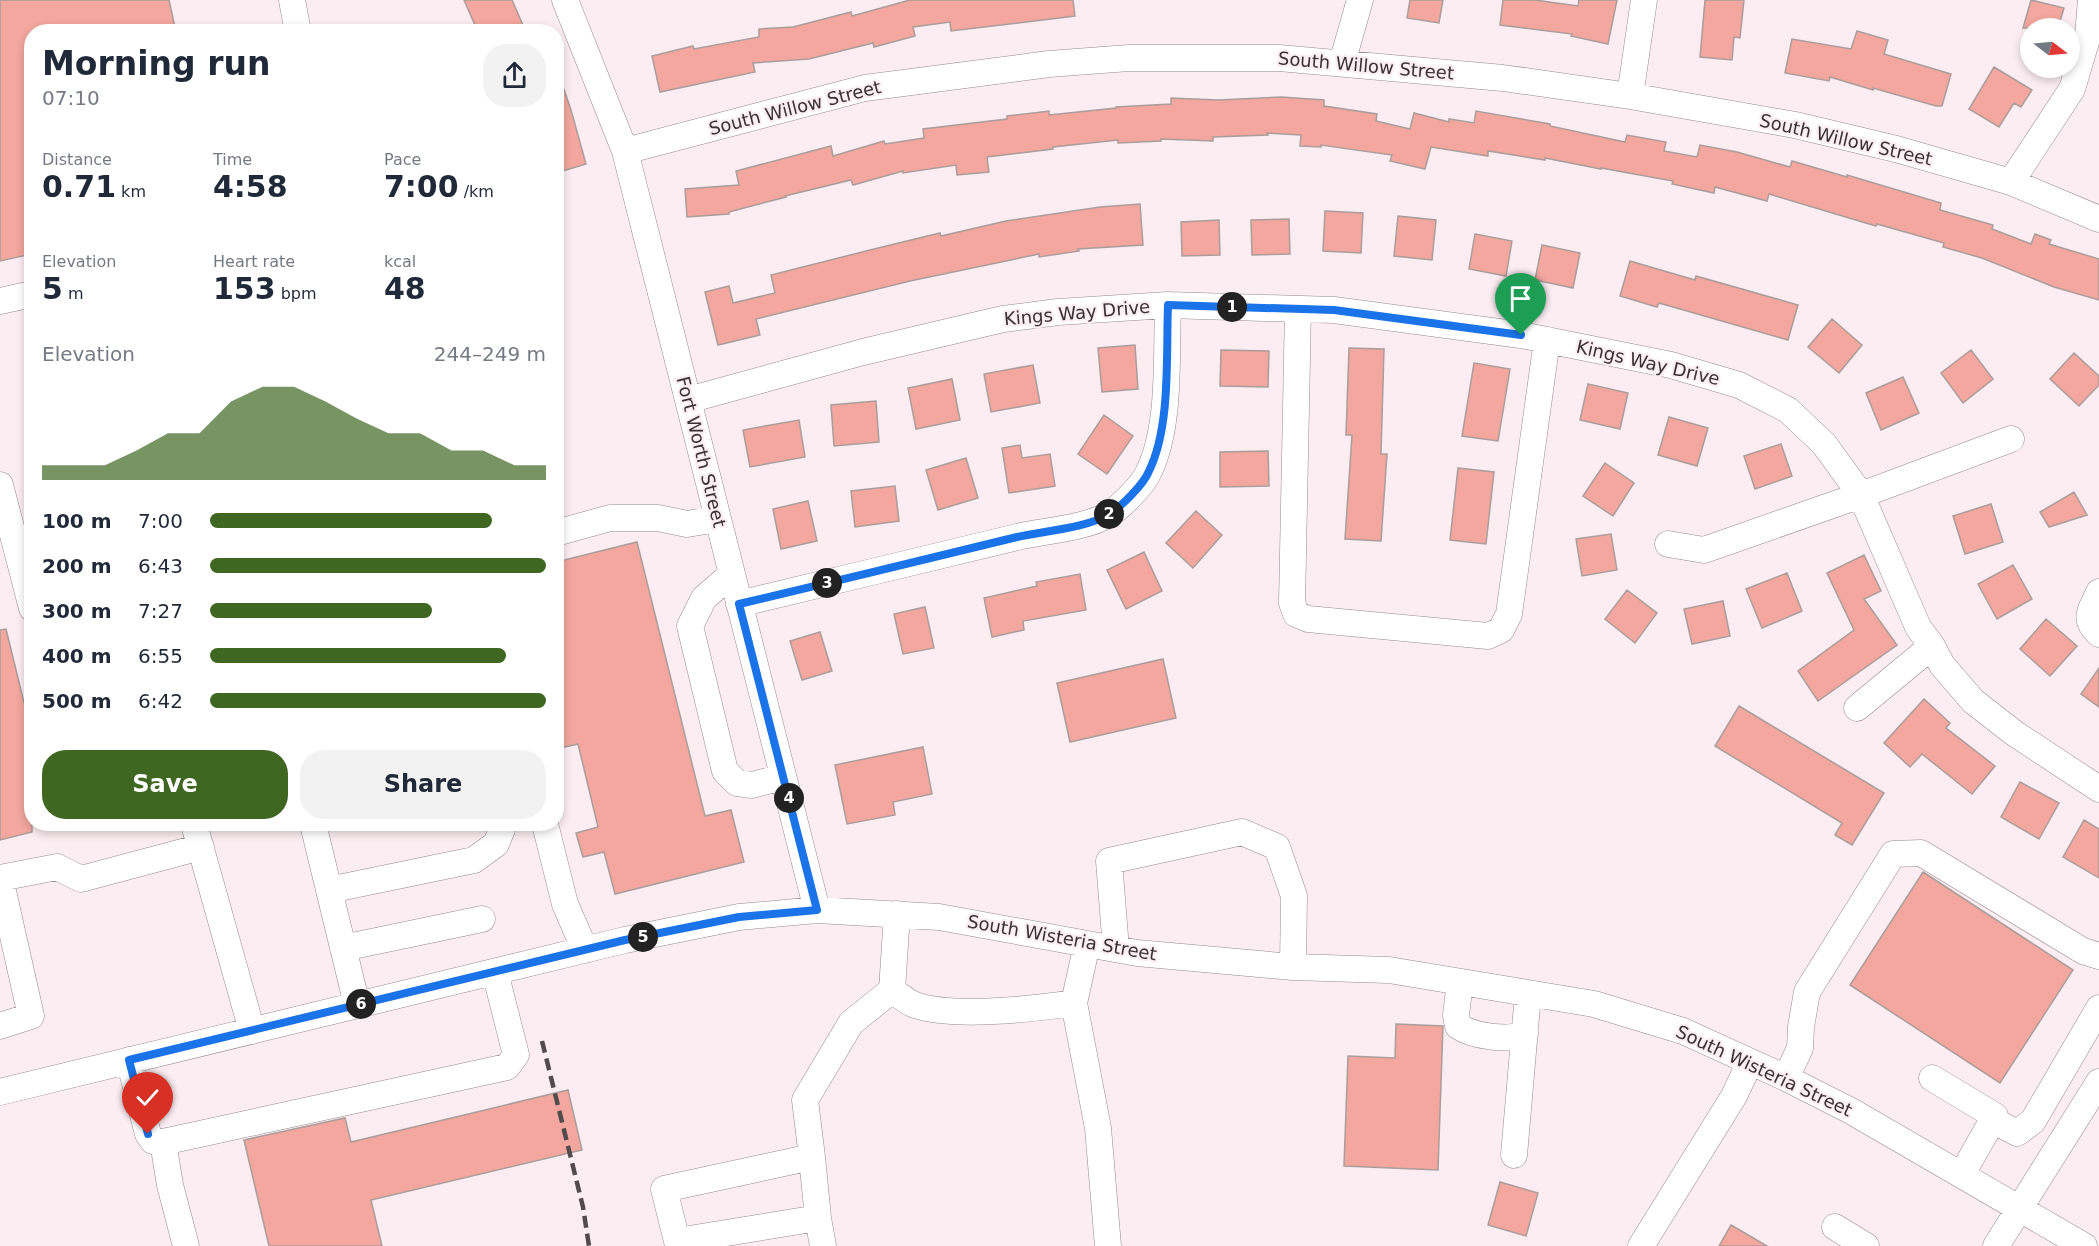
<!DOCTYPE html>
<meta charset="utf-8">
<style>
body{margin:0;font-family:"DejaVu Sans",sans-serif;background:#f2f2f3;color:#1f2937;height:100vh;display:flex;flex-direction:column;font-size:22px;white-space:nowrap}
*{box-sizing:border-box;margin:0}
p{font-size:20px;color:#747a83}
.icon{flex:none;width:33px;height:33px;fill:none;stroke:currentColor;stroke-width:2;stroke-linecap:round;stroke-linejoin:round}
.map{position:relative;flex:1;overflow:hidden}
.drawer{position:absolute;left:24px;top:24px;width:540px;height:807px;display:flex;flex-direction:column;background:#fff;border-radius:24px;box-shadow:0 3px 9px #0003}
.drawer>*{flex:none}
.needle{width:39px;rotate:106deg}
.controls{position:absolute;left:2020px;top:18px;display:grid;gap:12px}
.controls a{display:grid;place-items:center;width:60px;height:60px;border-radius:50%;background:#fff;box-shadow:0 3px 9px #0003;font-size:30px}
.pin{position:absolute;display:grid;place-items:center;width:51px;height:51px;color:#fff;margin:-62px -26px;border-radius:50% 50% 50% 0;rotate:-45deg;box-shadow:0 0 6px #0007}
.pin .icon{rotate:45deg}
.km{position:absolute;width:30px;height:30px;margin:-15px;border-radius:50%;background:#222;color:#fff;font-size:16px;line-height:30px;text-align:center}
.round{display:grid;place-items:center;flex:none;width:63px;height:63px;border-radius:24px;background:#f2f2f3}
.head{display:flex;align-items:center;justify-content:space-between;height:102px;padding:0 18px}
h1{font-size:33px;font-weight:700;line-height:45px}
.stats{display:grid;grid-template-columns:repeat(3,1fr);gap:9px;height:102px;padding:6px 18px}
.stats div{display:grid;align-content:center}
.stats b{font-size:30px;font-weight:700}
.stats small{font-size:16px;font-weight:400}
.stats p{font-size:16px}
.chart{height:168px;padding:12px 18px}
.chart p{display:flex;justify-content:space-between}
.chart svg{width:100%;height:108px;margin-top:6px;fill:#3f6722;opacity:.7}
.button{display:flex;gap:12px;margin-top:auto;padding:12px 18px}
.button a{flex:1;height:69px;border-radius:24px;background:#3f6722;color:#fff;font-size:24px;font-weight:700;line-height:69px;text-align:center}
.button a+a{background:#f2f2f3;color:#1f2937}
ul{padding:0 18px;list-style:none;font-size:20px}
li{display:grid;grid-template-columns:96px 72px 1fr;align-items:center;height:45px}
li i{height:15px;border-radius:8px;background:#3f6722}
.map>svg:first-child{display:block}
</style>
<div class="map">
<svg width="2099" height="1246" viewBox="0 0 2099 1246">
<rect width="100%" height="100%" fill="#fbedf1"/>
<path fill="#f3a79e" stroke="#aa9d9b" stroke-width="1.5" d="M 0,0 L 169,0 L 176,32 L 32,32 L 32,254 L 0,261 Z
M 464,0 L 512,0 L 526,32 L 478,32 Z
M 910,0 L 1073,0 L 1075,16 L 951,31 L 950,22 L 913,27 L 915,36 L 874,47 L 873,43 L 809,59 L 753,63 L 755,72 L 660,92 L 652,56 L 693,46 L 694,49 L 759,37 L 759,29 L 793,27 L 851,12 L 852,16 Z
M 1410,0 L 1443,0 L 1439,23 L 1407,18 Z
M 1503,0 L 1535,0 L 1578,6 L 1579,0 L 1617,0 L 1608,44 L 1571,36 L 1572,34 L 1500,25 Z
M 1705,0 L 1744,0 L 1740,38 L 1734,37 L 1732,60 L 1700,57 Z
M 2031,0 L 2064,8 L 2058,28 L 2023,28 Z
M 1857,31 L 1888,40 L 1884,54 L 1951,74 L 1942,106 L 1936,106 L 1873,88 L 1873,90 L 1830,77 L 1829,81 L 1785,73 L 1792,39 L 1851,49 Z
M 1994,67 L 2032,90 L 2021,107 L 2014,103 L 1999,127 L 1969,109 Z
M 556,75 L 559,75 L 571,110 L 586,164 L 556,173 Z
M 1281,97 L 1324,100 L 1324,106 L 1377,114 L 1376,121 L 1410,129 L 1414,113 L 1449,122 L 1449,119 L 1474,123 L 1476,111 L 1550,124 L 1550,126 L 1625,142 L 1627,135 L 1666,142 L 1664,151 L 1697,157 L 1700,145 L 1737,152 L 1790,167 L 1792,161 L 1847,177 L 1847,175 L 1941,203 L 1940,210 L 1993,225 L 1992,229 L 2031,244 L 2035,234 L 2051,240 L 2049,244 L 2099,259 L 2099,300 L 2054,287 L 1982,258 L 1943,247 L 1944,243 L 1877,224 L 1876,226 L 1769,194 L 1767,201 L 1715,187 L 1714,193 L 1672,184 L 1673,181 L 1601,168 L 1601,169 L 1545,158 L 1545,160 L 1488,151 L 1488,156 L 1431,147 L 1425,169 L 1390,161 L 1392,155 L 1321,145 L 1321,147 L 1300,146 L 1301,135 L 1267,133 L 1268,135 L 1213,137 L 1213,141 L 1161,139 L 1161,141 L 1118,143 L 1118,140 L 1053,147 L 1053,149 L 987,157 L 989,172 L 957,175 L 956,165 L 903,173 L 903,171 L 853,185 L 851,180 L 785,196 L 786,197 L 729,212 L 729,214 L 687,217 L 685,189 L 739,185 L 736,171 L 831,146 L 833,156 L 884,141 L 885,144 L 924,138 L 923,129 L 1007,119 L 1007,116 L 1049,111 L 1049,115 L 1116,108 L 1116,107 L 1171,104 L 1171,98 L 1218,100 Z
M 1140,204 L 1143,245 L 1078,249 L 1079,251 L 1039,257 L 1039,254 L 910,281 L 756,319 L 760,335 L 718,345 L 705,292 L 729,286 L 733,303 L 775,293 L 771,275 L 874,249 L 940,233 L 941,236 L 1006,221 L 1100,207 Z
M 1325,211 L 1363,213 L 1361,253 L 1323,251 Z
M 1398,216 L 1436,220 L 1432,260 L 1394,256 Z
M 1289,219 L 1290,254 L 1252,255 L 1251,220 Z
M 1219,220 L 1220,255 L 1182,256 L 1181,222 Z
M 1475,234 L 1512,241 L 1506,276 L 1469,269 Z
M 1542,245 L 1580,253 L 1573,288 L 1535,280 Z
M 1630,261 L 1695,280 L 1696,276 L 1798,305 L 1788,340 L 1659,303 L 1657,307 L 1620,296 Z
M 1832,319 L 1862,345 L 1839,373 L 1808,347 Z
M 1135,345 L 1138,389 L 1102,392 L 1098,348 Z
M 1349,348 L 1384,349 L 1381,454 L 1387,454 L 1381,541 L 1345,539 L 1352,435 L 1346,435 Z
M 1221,350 L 1269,351 L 1268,387 L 1220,386 Z
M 1971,350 L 1993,379 L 1963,403 L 1941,373 Z
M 2074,353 L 2099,376 L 2099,385 L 2079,406 L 2050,379 Z
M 1474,363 L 1510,369 L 1498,441 L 1462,436 Z
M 1033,365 L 1040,403 L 991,412 L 984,374 Z
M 1903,377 L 1919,413 L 1881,430 L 1866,393 Z
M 952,379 L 960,420 L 916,429 L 908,388 Z
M 1588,384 L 1628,393 L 1620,429 L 1580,420 Z
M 876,401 L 879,442 L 834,446 L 831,405 Z
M 1104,415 L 1133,436 L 1107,474 L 1078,454 Z
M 1669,417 L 1708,428 L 1697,466 L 1658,455 Z
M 799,420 L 805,457 L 750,467 L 743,430 Z
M 1781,444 L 1792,476 L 1755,489 L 1744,456 Z
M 1020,445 L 1022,458 L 1050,454 L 1055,486 L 1009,493 L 1002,448 Z
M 1268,451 L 1269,486 L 1220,487 L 1220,452 Z
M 966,458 L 978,498 L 938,510 L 926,470 Z
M 1605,463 L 1634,483 L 1613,516 L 1583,496 Z
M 1458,468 L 1494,472 L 1486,544 L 1450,540 Z
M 895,486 L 899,521 L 855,527 L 851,491 Z
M 2074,492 L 2087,515 L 2049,527 L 2040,512 Z
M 808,501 L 817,541 L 781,549 L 773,509 Z
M 1991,504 L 2003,542 L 1965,554 L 1953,516 Z
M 1196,511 L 1222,535 L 1193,568 L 1166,543 Z
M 1611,534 L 1617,570 L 1582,576 L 1576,539 Z
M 637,542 L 705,816 L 731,810 L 744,862 L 615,894 L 604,852 L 583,857 L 576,833 L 598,827 L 578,744 L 556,749 L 556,562 Z
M 1144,552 L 1162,591 L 1126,609 L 1107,570 Z
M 1864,555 L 1881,591 L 1864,599 L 1897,645 L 1818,701 L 1798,671 L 1854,630 L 1827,573 Z
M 2013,565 L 2032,599 L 1997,619 L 1978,584 Z
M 1787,573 L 1802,611 L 1762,628 L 1746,589 Z
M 1080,574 L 1086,610 L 1023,621 L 1024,630 L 992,637 L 984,598 L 1037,586 L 1036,582 Z
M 1627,590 L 1657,613 L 1635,643 L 1605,619 Z
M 1723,601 L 1730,636 L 1692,644 L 1684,609 Z
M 925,607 L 934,648 L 903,654 L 894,614 Z
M 2046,619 L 2077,646 L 2050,676 L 2020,649 Z
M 6,629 L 32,735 L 32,832 L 0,840 L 0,630 Z
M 820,632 L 832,671 L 802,680 L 790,641 Z
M 1163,659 L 1176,718 L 1070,742 L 1057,683 Z
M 2099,668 L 2099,707 L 2081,694 Z
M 1924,699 L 1950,723 L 1946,728 L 1995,766 L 1972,794 L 1922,754 L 1910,767 L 1884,743 Z
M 1739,706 L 1884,793 L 1852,845 L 1835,835 L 1842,823 L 1715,746 Z
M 923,747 L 932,794 L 893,802 L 895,815 L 847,824 L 835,765 Z
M 2020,782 L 2059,803 L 2039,839 L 2001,817 Z
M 2084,820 L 2099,829 L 2099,878 L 2063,857 Z
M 1923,872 L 2073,970 L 2000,1083 L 1850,985 Z
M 1396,1024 L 1443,1026 L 1438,1170 L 1344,1166 L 1348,1056 L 1395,1058 Z
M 568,1090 L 582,1150 L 371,1200 L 382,1246 L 269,1246 L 244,1140 L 345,1118 L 351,1142 Z
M 1500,1182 L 1538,1193 L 1526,1236 L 1488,1225 Z
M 1731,1225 L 1767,1246 L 1719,1246 Z"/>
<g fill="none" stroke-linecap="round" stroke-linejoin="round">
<defs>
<path id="minor" d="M 292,0 L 298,32
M 565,0 L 625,151 L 817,910
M 1342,63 L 1360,0
M 1630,96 L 1644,0
M 625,151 L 865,88 L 1049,64 L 1129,58 L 1279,58 L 1503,78 L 1630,96 L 1795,125 L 1896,149 L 2011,182 L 2099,219
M 2011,182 L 2072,89 L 2088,35 L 2091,0
M 0,301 L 32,294
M 1298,309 L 1292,603 L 1296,614 L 1308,619 L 1488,636 L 1501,630 L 1509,614 L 1547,340
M 688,400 L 863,352 L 1003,319 L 1058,312 L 1168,305 L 1334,310 L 1521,335 L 1671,365 L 1739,385 L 1788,410 L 1824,444 L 1861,495 L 1918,627 L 1932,646 L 1942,665 L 1973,701 L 2014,733 L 2099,789
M 0,485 L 32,608
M 556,533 L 610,518 L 658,518 L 687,524 L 718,519
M 1668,544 L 1704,550 L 1861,495 L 2011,439
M 732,574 L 704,598 L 690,626 L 725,771 L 737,783 L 752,785 L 783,777
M 2099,592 C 2091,611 2082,618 2099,634
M 739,604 C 832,582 924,559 1017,537 C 1043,531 1088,528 1109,514 C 1121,507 1144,484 1149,471 C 1171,426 1166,355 1168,305
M 1857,708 L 1932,646
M 194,824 L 252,1031
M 313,824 L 357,1005
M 545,824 L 565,904 L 585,950
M 0,878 L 57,867 L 81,879 L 201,847
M 329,890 L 474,860 L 496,844 L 504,824
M 897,914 L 892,990 C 899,995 907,1002 915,1005 C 954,1018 1032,1009 1074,1003 L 1087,944
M 343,948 L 482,919
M 1116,949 L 1109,861 L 1242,832 L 1277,847 L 1294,896 L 1293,967
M 1460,982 L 1456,1015 L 1458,1026 C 1472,1036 1510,1042 1525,1033
M 1074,1003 L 1098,1128 L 1108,1246
M 0,1026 L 31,1016 L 0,878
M 129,1060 L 148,1134 L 153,1141 L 163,1142 L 507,1067 L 516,1055 L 495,972
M 1786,1078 L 1800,1048 L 1801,1027 L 1807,992 L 1893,854 L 1921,853 L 2083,951 L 2099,956
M 1932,1078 L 1995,1116 L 1962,1174
M 0,1092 L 625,940 L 739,917 L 817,910 L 939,917 L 1137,953 L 1293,967 L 1389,970 L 1594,1004 L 1683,1031 L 1786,1078 L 1851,1111 L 2084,1246
M 1992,1120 L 2017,1133 L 2033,1121 L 2099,1008
M 163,1142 L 170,1185 L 186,1246
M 1514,1155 L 1528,994
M 812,1157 L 818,1218 L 677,1241 L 664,1189 L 812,1157 L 805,1100 L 851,1023 L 892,990
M 818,1218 L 823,1246
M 1835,1227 L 1866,1246
M 1641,1246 L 1734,1096 L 1750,1062
M 1996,1246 L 2099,1082"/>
</defs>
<use href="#minor" stroke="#96898c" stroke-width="27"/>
<use href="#minor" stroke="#fff" stroke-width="26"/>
<path stroke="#524b4d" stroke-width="4.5" stroke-dasharray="12 6" stroke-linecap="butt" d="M 542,1041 L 583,1207 L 589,1246"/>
</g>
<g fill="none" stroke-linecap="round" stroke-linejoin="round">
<defs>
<path id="route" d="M 148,1134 L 129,1060 L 625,940 L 739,917 L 817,910 L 739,604 C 832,582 924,560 1017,537 C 1043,531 1088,528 1109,514 C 1121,507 1144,484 1149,471 C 1171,426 1166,355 1168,305 L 1334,310 L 1521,335"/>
</defs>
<use href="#route" stroke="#fff" stroke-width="12"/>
<use href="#route" stroke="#1a73e8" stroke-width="8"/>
</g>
<g text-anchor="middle" stroke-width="4.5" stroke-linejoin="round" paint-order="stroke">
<g font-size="18" fill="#373233" stroke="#fbedf1">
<text transform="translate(1366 66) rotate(5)" y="6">South Willow Street</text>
<text transform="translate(795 108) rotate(-14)" y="6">South Willow Street</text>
<text transform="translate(1846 140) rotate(13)" y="6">South Willow Street</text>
<text transform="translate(1077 313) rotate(-5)" y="6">Kings Way Drive</text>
<text transform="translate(1648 363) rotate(13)" y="6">Kings Way Drive</text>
<text transform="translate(701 452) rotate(76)" y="6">Fort Worth Street</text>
<text transform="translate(1062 938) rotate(10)" y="6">South Wisteria Street</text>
<text transform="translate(1764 1071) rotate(25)" y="6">South Wisteria Street</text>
</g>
</g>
</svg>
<div class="controls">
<a><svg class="needle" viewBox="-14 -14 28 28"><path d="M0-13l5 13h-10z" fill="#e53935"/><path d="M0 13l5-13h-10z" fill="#747a83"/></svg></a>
</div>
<div class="pin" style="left:1521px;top:335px;background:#1e9e55"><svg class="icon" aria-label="arrive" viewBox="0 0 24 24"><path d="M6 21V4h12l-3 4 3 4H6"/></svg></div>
<div class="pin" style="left:148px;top:1134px;background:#d93025"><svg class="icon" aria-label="check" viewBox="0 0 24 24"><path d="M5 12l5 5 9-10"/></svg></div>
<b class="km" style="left:1232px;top:307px">1</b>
<b class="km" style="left:1109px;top:514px">2</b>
<b class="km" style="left:827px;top:583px">3</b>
<b class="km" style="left:789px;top:798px">4</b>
<b class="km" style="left:643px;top:937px">5</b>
<b class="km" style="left:361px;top:1004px">6</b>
<section class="drawer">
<div class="head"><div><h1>Morning run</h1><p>07:10</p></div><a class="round"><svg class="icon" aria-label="share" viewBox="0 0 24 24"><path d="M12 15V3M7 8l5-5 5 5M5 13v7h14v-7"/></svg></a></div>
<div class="stats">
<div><p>Distance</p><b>0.71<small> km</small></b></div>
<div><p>Time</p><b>4:58</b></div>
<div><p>Pace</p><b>7:00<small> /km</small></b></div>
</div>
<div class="stats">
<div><p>Elevation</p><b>5<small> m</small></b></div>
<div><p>Heart rate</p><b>153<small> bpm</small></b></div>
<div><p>kcal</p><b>48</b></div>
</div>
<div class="chart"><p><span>Elevation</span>244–249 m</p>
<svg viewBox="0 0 160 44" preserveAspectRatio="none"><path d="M0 44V38L10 38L20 38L30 32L40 25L50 25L60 12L70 6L80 6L90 12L100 19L110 25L120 25L130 32L140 32L150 38L160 38V44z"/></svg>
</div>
<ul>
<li><b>100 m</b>7:00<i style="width:84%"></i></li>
<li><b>200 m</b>6:43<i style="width:100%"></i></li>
<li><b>300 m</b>7:27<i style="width:66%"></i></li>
<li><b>400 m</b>6:55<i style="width:88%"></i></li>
<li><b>500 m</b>6:42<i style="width:100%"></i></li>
</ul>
<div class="button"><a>Save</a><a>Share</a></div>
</section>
</div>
